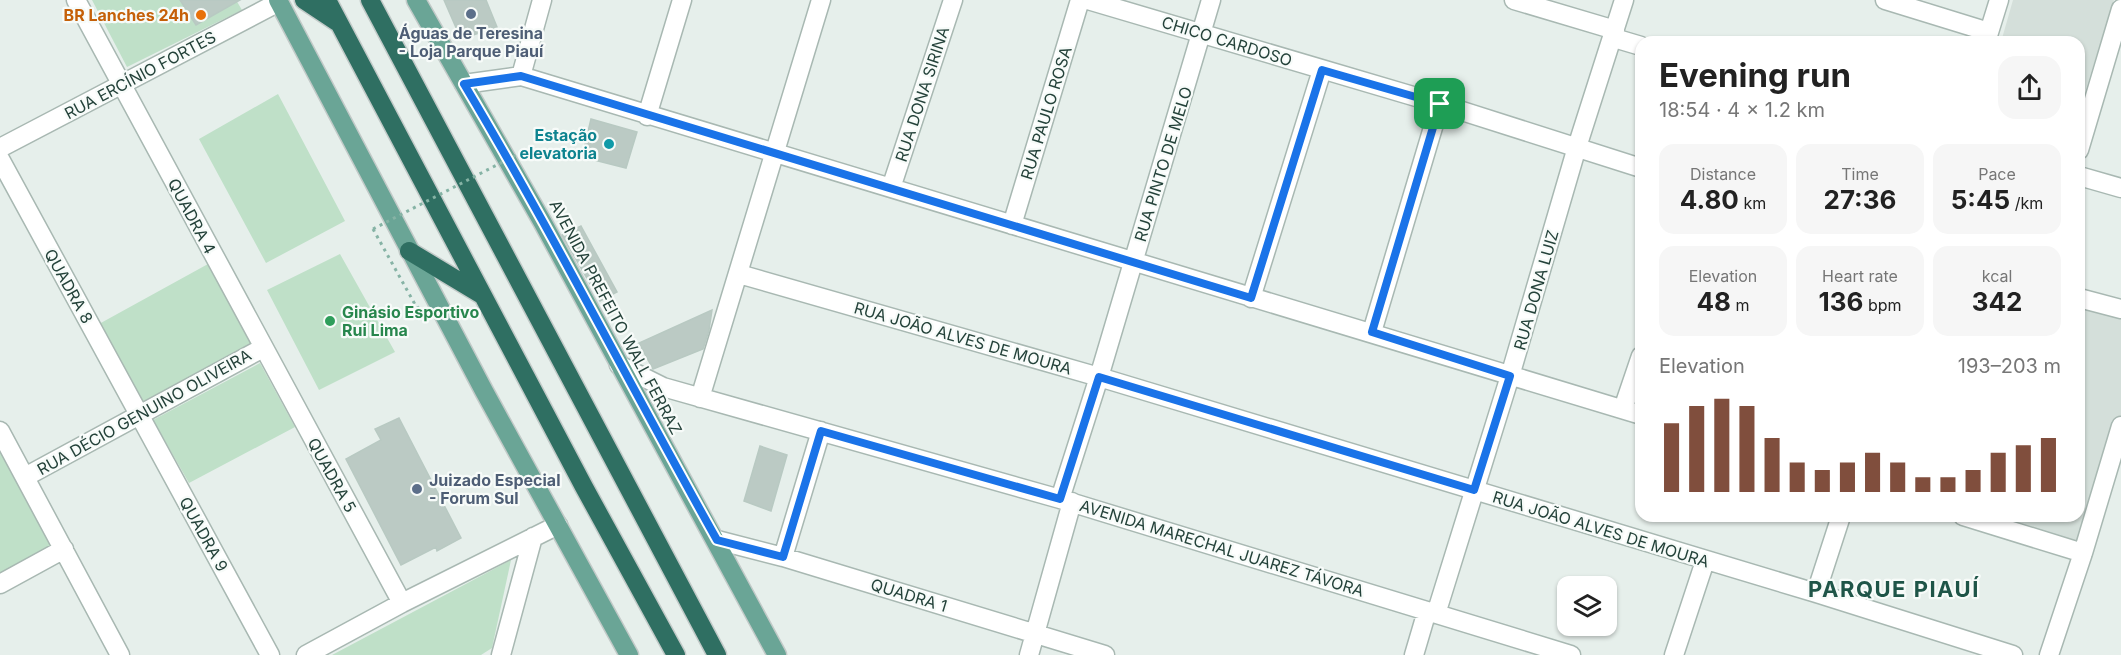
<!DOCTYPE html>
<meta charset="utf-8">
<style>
body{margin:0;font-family:Inter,sans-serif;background:#f6f6f6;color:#222;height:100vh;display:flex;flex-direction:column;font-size:22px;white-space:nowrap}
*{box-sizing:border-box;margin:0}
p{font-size:20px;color:#767676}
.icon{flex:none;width:33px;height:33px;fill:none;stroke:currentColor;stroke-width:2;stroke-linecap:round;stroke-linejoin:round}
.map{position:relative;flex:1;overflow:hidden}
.panel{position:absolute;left:1635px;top:36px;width:450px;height:486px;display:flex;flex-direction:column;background:#fff;border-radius:18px;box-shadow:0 2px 4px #0004}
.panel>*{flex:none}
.controls{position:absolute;left:1557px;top:576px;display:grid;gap:12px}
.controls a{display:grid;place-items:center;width:60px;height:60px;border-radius:12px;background:#fff;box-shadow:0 2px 4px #0004;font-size:30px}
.pin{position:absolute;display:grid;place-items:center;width:51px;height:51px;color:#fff;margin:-26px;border-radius:12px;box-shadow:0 3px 9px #0006}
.round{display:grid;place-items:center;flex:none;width:63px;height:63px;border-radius:18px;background:#f6f6f6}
.head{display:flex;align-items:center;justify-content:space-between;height:102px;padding:0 24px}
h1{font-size:33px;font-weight:700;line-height:45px}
.metrics{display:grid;grid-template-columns:repeat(3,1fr);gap:9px;height:102px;padding:6px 24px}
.metrics div{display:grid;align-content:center;border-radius:15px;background:#f6f6f6;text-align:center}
.metrics b{font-size:26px;font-weight:700}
.metrics small{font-size:16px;font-weight:400}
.metrics p{font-size:16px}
.chart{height:168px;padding:12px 24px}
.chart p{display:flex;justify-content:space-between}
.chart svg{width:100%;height:108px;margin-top:6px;stroke:#804e3d;stroke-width:6}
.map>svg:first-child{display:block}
</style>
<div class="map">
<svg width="2121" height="655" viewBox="0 0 2121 655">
<rect width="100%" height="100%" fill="#e6efeb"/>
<path fill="#d4dfda" d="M 2013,0 L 2114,0 L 2079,111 L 2079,42 L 2001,42 Z
M 2079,298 L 2121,309 L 2121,426 L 2083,553 L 1963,516 L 2079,516 Z"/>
<path fill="#bfe0c8" d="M 92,0 L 236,0 L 242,10 L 127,67 Z
M 278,94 L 345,221 L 266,263 L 199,139 Z
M 340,254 L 395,352 L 319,390 L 267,290 Z
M 208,264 L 253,345 L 142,402 L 99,324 Z
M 260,363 L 295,427 L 189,483 L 153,420 Z
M 0,446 L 57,548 L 0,578 Z
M 511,560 L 492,648 L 481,655 L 332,655 Z"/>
<path fill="#bbcac4" stroke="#b8c9c2" stroke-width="1.5" d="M 180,0 L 240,0 L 196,25 Z
M 444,0 L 486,0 L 497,27 L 461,39 Z
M 591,119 L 637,132 L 626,168 L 582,157 Z
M 581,226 L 617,292 L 600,301 L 562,235 Z
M 712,310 L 709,330 L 703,349 L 653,369 L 639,343 Z
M 399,418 L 461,538 L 437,551 L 436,547 L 401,565 L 346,459 L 381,440 L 375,429 Z
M 760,446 L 787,455 L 771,511 L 744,501 Z"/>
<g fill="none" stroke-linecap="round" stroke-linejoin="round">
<defs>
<path id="minor" d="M 76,0 L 402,603
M 1088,0 L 1440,104 L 1641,168
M 1514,0 L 1615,30
M 1885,0 L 1989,32
M 1614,38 L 1641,46
M 1986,42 L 1999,0
M 521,76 L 542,0
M 464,84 L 521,76 L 1641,415
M 647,116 L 682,0
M 0,148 L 279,2
M 2079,150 L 2121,9
M 0,159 L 270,655
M 2079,176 L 2121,188
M 891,188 L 953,0
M 1012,225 L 1080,0
M 739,274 L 1099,377 L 1816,593 L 2013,655
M 1251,298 L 1322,70
M 2079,298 L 2121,309
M 1372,332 L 1440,104
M 619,365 L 663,387 L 1060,499 L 1571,655
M 700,398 L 821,0
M 1623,409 L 1641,356
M 0,431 L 120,655
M 25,477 L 263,348
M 1060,499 L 1099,377 L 1211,0
M 1963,516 L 2083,553
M 717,540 L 783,557 L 1105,655
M 783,557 L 821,431
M 0,584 L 64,549
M 1816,593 L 1841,516
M 1436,614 L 1510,376 L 1577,147 L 1624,0
M 306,655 L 402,603 L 558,525
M 501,655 L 533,537
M 1029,655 L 1072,502
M 1414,655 L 1427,611
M 1674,655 L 1705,561
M 2049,655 L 2083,553 L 2121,426"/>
<path id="major" d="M 278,0 L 484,391 L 629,655
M 416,0 L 543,223 L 777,655"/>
<path id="highway" d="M 304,0 L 337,22
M 327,0 L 584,487 L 676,655
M 370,0 L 717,655
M 409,251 L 482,295"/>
</defs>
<use href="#minor" stroke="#a8b8b2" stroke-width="21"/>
<use href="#major" stroke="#c2cac8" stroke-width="21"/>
<use href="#highway" stroke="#c2cac8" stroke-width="21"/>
<path stroke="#86b3a5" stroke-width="3" stroke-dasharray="3 4.5" stroke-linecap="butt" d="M 373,229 L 417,308 L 420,307"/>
<use href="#minor" stroke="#fff" stroke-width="18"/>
<use href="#major" stroke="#6aa596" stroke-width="18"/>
<use href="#highway" stroke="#2f6f62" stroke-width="18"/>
<path stroke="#86b3a5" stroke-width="3" stroke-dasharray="3 4.5" stroke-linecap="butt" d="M 373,229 L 520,153"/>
</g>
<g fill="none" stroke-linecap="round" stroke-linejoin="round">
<defs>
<path id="route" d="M 1322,70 L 1440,104 L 1372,332 L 1510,376 L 1474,490 L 1099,377 L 1060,499 L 821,431 L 783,557 L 717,540 C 632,389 553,233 464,84 L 521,76 L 1251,298 Z"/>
</defs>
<use href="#route" stroke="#fff" stroke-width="12"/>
<use href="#route" stroke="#1a73e8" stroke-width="8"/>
</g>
<g fill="#5c6f8a" stroke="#f7fbf9" stroke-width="2">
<circle cx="471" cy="14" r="6"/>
<circle cx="417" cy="489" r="6"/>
</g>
<circle fill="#e8710a" stroke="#f7fbf9" stroke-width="2" cx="201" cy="15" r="6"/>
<circle fill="#0f9aa8" stroke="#f7fbf9" stroke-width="2" cx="609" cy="144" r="6"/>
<circle fill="#2e9e5b" stroke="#f7fbf9" stroke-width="2" cx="330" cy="321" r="6"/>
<g text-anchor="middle" stroke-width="4.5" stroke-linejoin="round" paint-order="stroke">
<g font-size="16" font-weight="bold" fill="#c56008" stroke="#f7fbf9" text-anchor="end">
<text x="189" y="21">BR Lanches 24h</text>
</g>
<g font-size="16" font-weight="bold" fill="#4e5e75" stroke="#f7fbf9">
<text x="471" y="39">Águas de Teresina<tspan x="471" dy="18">- Loja Parque Piauí</tspan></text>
<text x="429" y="486" text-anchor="start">Juizado Especial<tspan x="429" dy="18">- Forum Sul</tspan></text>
</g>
<g font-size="16" fill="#24423a" stroke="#f7fbf9">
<text transform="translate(1227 41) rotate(17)" y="6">CHICO CARDOSO</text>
<text transform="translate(140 75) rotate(-28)" y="6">RUA ERCÍNIO FORTES</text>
<text transform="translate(922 94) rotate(-72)" y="6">RUA DONA SIRINA</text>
<text transform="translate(1046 113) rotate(-73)" y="6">RUA PAULO ROSA</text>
<text transform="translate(1163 164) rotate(-73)" y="6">RUA PINTO DE MELO</text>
<text transform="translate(192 216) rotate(62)" y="6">QUADRA 4</text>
<text transform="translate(69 286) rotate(61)" y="6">QUADRA 8</text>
<text transform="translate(1536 290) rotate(-74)" y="6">RUA DONA LUIZ</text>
<text transform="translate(616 317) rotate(62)" y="6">AVENIDA PREFEITO WALL FERRAZ</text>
<text transform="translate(963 338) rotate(16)" y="6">RUA JOÃO ALVES DE MOURA</text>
<text transform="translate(144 412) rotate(-29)" y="6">RUA DÉCIO GENUINO OLIVEIRA</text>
<text transform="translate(332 475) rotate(61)" y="6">QUADRA 5</text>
<text transform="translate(1601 529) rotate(17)" y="6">RUA JOÃO ALVES DE MOURA</text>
<text transform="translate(204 534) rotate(61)" y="6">QUADRA 9</text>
<text transform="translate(1222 548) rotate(17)" y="6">AVENIDA MARECHAL JUAREZ TÁVORA</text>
<text transform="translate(909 595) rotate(17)" y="6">QUADRA 1</text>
</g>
<g font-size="16" font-weight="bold" fill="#0d838f" stroke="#f7fbf9" text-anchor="end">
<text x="597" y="141">Estação<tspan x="597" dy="18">elevatoria</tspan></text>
</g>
<g font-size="16" font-weight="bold" fill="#27864d" stroke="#f7fbf9" text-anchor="start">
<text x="342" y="318">Ginásio Esportivo<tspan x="342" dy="18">Rui Lima</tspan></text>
</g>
<g font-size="22" font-weight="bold" letter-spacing="1.5" fill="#1f5548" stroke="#f7fbf9">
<text x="1894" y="597">PARQUE PIAUÍ</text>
</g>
</g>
</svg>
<div class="controls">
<a><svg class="icon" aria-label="layers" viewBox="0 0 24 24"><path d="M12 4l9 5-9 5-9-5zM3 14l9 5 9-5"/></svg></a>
</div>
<div class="pin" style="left:1440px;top:104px;background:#1e9e55"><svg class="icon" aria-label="arrive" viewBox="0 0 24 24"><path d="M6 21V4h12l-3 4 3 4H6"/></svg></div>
<section class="panel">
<div class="head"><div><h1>Evening run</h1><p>18:54 · 4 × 1.2 km</p></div><a class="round"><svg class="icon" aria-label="share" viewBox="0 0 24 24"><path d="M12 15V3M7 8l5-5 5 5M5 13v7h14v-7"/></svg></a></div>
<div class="metrics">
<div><p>Distance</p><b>4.80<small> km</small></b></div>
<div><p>Time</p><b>27:36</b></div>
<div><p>Pace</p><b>5:45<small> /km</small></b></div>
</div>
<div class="metrics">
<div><p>Elevation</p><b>48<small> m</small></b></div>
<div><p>Heart rate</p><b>136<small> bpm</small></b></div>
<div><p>kcal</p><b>342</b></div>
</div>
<div class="chart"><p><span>Elevation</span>193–203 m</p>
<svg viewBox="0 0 160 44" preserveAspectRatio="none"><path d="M5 44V16M15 44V9M25 44V6M35 44V9M45 44V22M55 44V32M65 44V35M75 44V32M85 44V28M95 44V32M105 44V38M115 44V38M125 44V35M135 44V28M145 44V25M155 44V22"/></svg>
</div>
</section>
</div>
